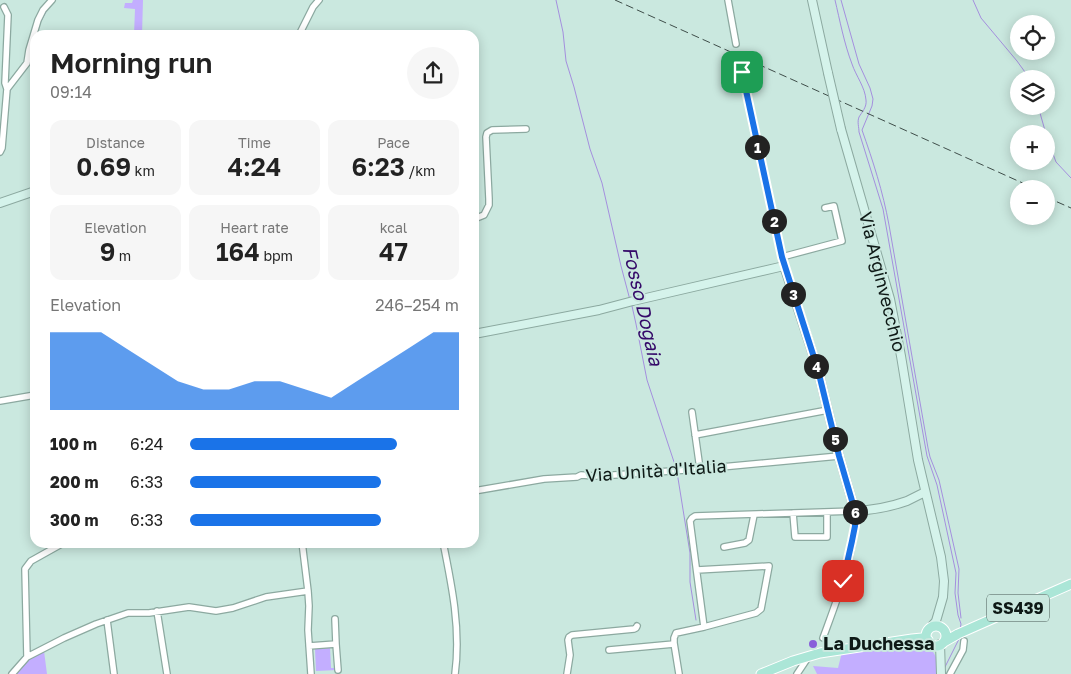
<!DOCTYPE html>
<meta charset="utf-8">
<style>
body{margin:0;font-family:"Golos Text",sans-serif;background:#f6f6f6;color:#222;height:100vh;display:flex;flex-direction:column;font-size:19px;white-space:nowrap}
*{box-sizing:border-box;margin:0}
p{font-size:16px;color:#767676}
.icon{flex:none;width:28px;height:28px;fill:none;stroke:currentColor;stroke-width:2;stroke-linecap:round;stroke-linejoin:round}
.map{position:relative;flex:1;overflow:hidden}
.drawer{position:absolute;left:30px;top:30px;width:449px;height:518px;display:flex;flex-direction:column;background:#fff;border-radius:15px;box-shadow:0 2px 12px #0003}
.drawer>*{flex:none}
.fabs{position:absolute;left:1010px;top:15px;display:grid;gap:10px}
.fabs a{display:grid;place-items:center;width:45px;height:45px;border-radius:50%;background:#fff;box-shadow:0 2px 12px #0003;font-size:25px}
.pin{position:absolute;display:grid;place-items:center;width:42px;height:42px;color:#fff;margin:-21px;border-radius:10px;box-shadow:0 2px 8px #0006}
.km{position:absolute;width:25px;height:25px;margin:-12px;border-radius:50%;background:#222;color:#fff;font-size:14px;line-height:25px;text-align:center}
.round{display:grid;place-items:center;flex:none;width:52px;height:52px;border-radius:26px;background:#f6f6f6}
.head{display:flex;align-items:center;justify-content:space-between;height:85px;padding:0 20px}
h1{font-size:28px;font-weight:600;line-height:38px}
.metrics{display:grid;grid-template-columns:repeat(3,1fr);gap:8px;height:85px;padding:5px 20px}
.metrics div{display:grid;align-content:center;border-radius:12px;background:#f6f6f6;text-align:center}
.metrics b{font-size:25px;font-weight:600}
.metrics small{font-size:14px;font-weight:400}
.metrics p{font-size:14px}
.chart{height:140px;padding:10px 20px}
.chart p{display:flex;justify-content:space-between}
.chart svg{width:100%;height:90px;margin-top:5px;fill:#1a73e8;opacity:.7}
ul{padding:0 20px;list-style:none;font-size:16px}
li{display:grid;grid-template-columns:80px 60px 1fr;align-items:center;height:38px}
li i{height:12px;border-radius:6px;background:#1a73e8}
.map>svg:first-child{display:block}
</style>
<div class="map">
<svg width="1071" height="674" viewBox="0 0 1071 674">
<rect width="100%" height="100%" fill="#cae8df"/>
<path fill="#c3aeff" d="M 133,0 L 143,0 L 142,35 L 134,35 L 135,9 L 124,8 L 125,3 L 132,3 Z
M 914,642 C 932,645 939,655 938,674 L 817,674 L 813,666 L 838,668 L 842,652 Z
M 330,648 L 331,668 L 336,668 L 337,670 L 316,671 L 315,649 Z
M 44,651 L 47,674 L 16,674 L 29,660 Z"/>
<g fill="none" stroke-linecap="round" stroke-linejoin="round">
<path stroke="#a48fde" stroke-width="1" d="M 556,0 L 563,32 L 566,61 L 574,87 L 590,149 L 602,183 L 621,266 L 630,300
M 835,0 C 840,21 844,43 852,64 C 856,76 865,87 866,100 C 867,107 862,112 859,117 C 857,122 859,127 859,132 L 883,209 L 927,456 L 937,485 L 956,573 L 955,593 L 958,615 L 961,624 L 960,630
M 841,0 L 859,64 L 870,88 L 873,99 L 872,106 L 862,130 C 873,161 883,192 889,225 L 928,448 L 930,457 L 939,480 L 959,569 L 958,593 L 961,618
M 973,0 L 981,18 L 1017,61 L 1030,79
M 39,25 L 48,8
M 16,82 L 24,71
M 1038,106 L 1046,134
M 8,107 L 10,89
M 1046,135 L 1056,162 L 1071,178
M 632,306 L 636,324 L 647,380 L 676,468
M 677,472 L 690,553 L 690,582 L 696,620
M 944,669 L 959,639"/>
<defs>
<path id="street" d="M 728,0 L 736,44
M 4,7 L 8,15 L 5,83 L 7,89
M 299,35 L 313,7 L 319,0
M 742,73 L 784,266
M 0,152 L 2,148 L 7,89 L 27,63 L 29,50 L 38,20 L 43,10 L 52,0
M 474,219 L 484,215 L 489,205 L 489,199 L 486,137 L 487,133 L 492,130 L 526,129
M 782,257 L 842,241 L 834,206 L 825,208
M 0,401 L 35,395
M 692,412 L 700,469
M 695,435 L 828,410
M 474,491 L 544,479 L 577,477 L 581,475 L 595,476 L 614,475 L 700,469 L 839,456
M 793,513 L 795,537 L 827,537 L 827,513
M 302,542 L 308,591 L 309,606 L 308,630 L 311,674
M 443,542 C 452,586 461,630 455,674
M 724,547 L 745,543 L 749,540 L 754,515
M 697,570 L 769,566 L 761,609 L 756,613 L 704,627
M 157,611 L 167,674
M 335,619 L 336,644
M 107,620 L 114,674
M 309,646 L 336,644 L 338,670
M 609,650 L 674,644
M 27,657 L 64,638 L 96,624 L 128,613 L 149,613 L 189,607 L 216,611 L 233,608 L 266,597 L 308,591
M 12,674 L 27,657 L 25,569 L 31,561 L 65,542
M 567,674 L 570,655 L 568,640 L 569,637 L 572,635 L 634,629 L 636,628 L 637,626
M 679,674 L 674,643 L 674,638 L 676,633 L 704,627 L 690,521 L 692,518 L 695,516 L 855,511 C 855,555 838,597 823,638
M 797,674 L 809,656
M 950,674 L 963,650 L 964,641"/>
<path id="secondary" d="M 812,0 L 828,73
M 841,129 L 890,299 L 901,356 L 918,460 L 941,557 L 944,581 L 943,597 L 936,621 L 930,628
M 0,203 L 35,191
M 474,334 L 599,310 L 633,301 L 784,266 L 818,370 L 839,456 L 855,511 C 873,510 890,507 907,501 C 913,498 919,495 925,492
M 940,644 L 941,674"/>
<path id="primary" d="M926 636a10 10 0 1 1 20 0a10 10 0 1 1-20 0Z
M 944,642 L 958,634 L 1071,584
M 761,674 L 793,661 L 820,653 L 912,639 L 922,638 L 928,640"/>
</defs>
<use href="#street" stroke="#8ca9a0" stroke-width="8"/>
<use href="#secondary" stroke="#8ca9a0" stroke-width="10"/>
<use href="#primary" stroke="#fff" stroke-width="11"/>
<use href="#street" stroke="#fff" stroke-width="5.5"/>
<use href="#secondary" stroke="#d5f3eb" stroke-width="8"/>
<use href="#primary" stroke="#abe6d7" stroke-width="9"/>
<path stroke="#3f4e4a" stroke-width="1" stroke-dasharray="8 4" stroke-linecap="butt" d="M 615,0 L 1036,189
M 1046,197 L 1071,208"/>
<defs>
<path id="secondary-bridge" d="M 828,73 L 841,129"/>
</defs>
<use href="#secondary-bridge" stroke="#8ca9a0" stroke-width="10" stroke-linecap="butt"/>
<use href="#secondary-bridge" stroke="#d5f3eb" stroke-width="8"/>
</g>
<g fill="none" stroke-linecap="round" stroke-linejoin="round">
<defs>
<path id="route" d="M 742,72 L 782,257 L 818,370 L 839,456 L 855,511 L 855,526 L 852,541 L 843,581"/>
</defs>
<use href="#route" stroke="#fff" stroke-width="10"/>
<use href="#route" stroke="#1a73e8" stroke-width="6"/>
</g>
<circle fill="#8860da" stroke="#cae8df" stroke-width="2" cx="813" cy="644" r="5"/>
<g text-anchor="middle" stroke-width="4" stroke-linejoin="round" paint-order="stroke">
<rect fill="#cae8df" stroke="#465752" stroke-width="1" x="987" y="594.5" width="62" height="27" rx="4"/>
<g font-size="16" font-weight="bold" fill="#0e1916">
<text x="1018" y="614">SS439</text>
</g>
<g font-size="18" fill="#0e1916" stroke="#cae8df">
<text transform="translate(882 282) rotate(76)" y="6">Via Arginvecchio</text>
<text transform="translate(656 471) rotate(-4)" y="6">Via Unità d'Italia</text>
</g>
<g font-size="18" font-weight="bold" fill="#0e1916" stroke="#cae8df" text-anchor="start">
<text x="823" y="650">La Duchessa</text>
</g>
<g font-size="19" font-style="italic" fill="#350a69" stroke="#cae8df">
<text transform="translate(643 306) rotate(77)" y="7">Fosso Dogaia</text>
</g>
</g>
</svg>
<div class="fabs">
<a><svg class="icon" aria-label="locate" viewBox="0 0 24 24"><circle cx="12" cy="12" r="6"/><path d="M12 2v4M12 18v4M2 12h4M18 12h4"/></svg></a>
<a><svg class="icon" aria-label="layers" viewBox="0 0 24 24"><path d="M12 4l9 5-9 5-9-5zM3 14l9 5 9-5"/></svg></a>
<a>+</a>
<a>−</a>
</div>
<div class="pin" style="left:742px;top:72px;background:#1e9e55"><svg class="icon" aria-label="arrive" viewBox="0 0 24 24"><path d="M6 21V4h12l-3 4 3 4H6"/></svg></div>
<div class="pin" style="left:843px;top:581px;background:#d93025"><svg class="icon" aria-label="check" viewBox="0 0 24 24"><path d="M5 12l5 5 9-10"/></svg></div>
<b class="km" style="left:757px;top:147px">1</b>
<b class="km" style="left:774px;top:221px">2</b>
<b class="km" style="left:793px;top:294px">3</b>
<b class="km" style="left:816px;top:366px">4</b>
<b class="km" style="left:835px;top:439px">5</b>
<b class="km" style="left:855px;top:512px">6</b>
<section class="drawer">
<div class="head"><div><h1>Morning run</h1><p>09:14</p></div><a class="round"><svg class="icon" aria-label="share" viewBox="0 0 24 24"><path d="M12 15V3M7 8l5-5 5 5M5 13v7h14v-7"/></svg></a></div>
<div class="metrics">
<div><p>Distance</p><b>0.69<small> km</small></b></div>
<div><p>Time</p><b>4:24</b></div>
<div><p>Pace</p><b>6:23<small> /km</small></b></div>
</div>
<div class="metrics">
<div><p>Elevation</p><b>9<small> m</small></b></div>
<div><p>Heart rate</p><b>164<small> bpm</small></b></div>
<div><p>kcal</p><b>47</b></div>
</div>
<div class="chart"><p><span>Elevation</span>246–254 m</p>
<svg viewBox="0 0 160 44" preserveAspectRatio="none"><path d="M0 44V6L10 6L20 6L30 14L40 22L50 30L60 34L70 34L80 30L90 30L100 34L110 38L120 30L130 22L140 14L150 6L160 6V44z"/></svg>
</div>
<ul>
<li><b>100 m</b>6:24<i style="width:77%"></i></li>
<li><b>200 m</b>6:33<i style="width:71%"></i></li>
<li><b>300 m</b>6:33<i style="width:71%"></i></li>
</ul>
</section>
</div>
